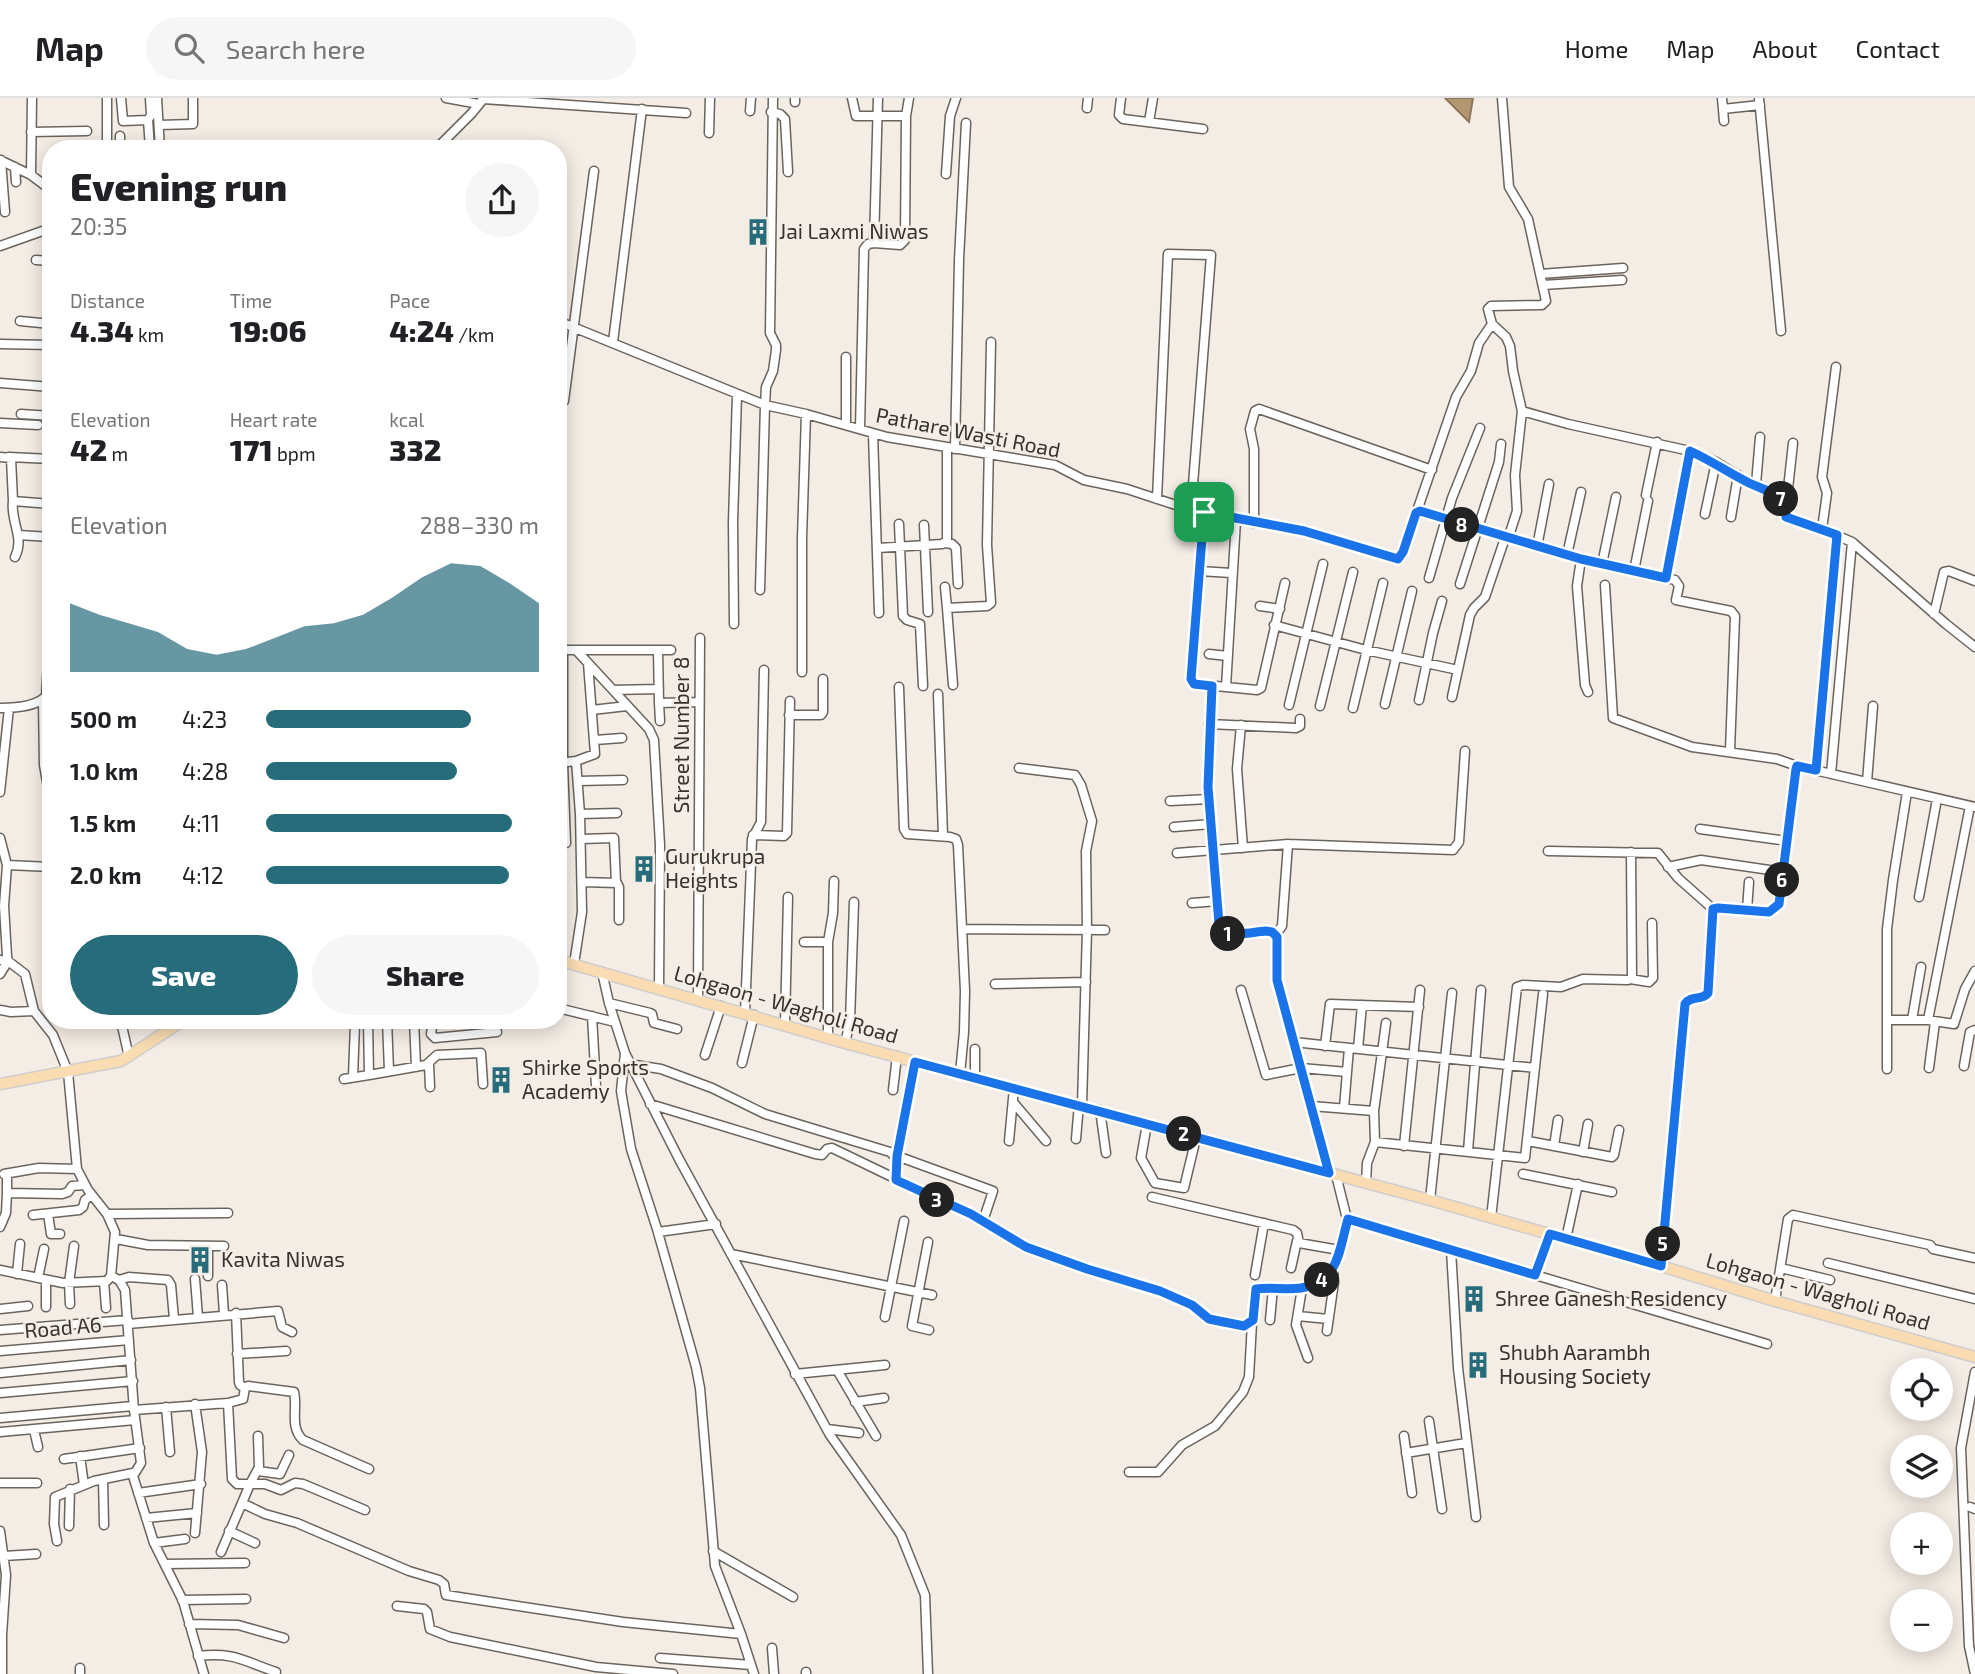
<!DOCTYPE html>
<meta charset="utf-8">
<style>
body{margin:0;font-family:"Exo 2",sans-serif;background:#f6f6f6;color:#202124;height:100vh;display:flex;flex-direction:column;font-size:26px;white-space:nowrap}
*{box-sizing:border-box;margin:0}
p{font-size:23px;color:#757577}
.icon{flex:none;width:38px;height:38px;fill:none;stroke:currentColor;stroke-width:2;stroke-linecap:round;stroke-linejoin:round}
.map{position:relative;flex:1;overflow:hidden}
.sheet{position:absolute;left:42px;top:42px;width:525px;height:889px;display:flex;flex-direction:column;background:#fff;border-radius:28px;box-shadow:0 4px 18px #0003}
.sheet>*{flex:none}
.fabs{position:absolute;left:1890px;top:1260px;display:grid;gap:14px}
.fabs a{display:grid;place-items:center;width:63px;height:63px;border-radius:50%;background:#fff;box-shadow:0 4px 18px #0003;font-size:35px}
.pin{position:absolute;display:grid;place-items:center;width:60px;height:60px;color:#fff;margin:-30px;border-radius:14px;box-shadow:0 4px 10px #0006}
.km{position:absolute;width:35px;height:35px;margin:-18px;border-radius:50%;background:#222;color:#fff;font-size:19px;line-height:35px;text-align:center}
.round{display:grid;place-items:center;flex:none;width:74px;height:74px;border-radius:37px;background:#f6f6f6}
.head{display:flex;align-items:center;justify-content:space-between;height:119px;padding:0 28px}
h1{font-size:38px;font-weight:800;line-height:52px}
.stats{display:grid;grid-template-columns:repeat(3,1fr);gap:10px;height:119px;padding:7px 28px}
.stats div{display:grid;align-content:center}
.stats b{font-size:30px;font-weight:800}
.stats small{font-size:19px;font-weight:400}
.stats p{font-size:19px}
.chart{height:196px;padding:14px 28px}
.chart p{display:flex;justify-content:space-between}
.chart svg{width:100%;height:126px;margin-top:7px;fill:#266c7b;opacity:.7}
.button{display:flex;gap:14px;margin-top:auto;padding:14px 28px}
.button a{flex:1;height:80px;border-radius:42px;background:#266c7b;color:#fff;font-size:28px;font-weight:800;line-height:80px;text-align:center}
.button a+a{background:#f6f6f6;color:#202124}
ul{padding:0 28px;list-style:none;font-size:23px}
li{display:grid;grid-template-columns:112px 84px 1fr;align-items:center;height:52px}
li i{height:18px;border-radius:9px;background:#266c7b}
header{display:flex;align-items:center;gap:42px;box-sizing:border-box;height:98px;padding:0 35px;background:#fff;border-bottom:2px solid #e0e0e0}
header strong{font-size:33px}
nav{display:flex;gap:38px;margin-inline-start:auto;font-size:24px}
.search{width:490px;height:63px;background:#f6f6f6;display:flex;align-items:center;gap:18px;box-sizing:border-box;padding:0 24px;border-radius:38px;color:#757577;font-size:26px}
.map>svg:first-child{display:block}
</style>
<header>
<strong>Map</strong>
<div class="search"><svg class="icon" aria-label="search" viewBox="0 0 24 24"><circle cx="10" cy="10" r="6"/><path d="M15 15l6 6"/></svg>Search here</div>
<nav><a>Home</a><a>Map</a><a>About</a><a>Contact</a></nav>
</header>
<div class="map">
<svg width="1975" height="1576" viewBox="0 0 1975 1576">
<rect width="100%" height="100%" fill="#f4ede5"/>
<path fill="#b29670" stroke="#8c785c" stroke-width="2" d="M 1445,0 L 1473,0 L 1469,24 Z"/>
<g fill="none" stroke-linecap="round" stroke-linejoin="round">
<defs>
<path id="minor" d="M 107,0 L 107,51
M 121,0 L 123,23 L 148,22 L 151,17 L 150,0
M 157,0 L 160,51
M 446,0 L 479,6
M 852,0 L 856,18 L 906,18
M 1121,0 L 1119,17 L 1123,21 L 1203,31
M 1502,0 L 1509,89 L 1528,121 L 1546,203 L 1542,207 L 1491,208 L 1488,211 L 1492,226 L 1506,239 L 1510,248 L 1513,273 L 1522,313 L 1568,326 L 1690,353 L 1716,364 L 1749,385 L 1772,393 L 1786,409 L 1786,420 L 1822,431 L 1852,444 L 1946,526 L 1975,549
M 1722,0 L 1724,23
M 1759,0 L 1781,233
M 483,1 L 686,15
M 795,4 L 795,0
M 1087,10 L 1088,0
M 1723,11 L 1760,7
M 750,13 L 751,0
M 771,14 L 780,16 L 785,21 L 788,74
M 148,22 L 150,51
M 1149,24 L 1153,0
M 159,27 L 193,26 L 193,0
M 31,34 L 87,33
M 709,35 L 710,0
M 120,38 L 120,51
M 436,51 L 472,15 L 484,0
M 0,62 L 31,77 L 51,92
M 1,62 L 5,114
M 15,69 L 16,84
M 946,76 L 950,18 L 956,0
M 31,77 L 32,0
M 51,92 L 51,74
M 874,145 L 900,147 L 905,142 L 906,18 L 909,0
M 0,148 L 51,130
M 36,162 L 51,163
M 1540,176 L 1623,170
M 1543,187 L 1622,182
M 20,223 L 51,226
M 558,223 L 765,307 L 806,316 L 887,339 L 1055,367 L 1084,382 L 1127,391 L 1191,412 L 1304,433 L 1394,461 L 1400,460 L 1416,415 L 1420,413 L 1581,461 L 1675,482 L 1679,488 L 1676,502 L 1731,513 L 1735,518 L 1730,653
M 613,244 L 642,11
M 0,246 L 51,247
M 0,285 L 51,289
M 564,303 L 594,73
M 21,316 L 51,318
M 0,325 L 38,327
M 846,327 L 846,259
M 860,331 L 864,151 L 868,146 L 874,145 L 878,0
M 873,336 L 879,515
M 955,351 L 959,162 L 966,25
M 0,359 L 11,360 L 13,403 L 51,406
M 9,359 L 51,361
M 1756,386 L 1760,339
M 1646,397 L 1657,344
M 1157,401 L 1168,156 L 1211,157 L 1191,412
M 13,403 C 10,423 25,440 15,459
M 1786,409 L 1793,345
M 1417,413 L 1456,299 L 1471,273 L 1479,245 L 1492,226
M 1204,414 L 1197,519 L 1193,545 L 1191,581 L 1194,586 L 1226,589 L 1236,422
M 1705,416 L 1716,364
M 1731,419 L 1738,377
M 1254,425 L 1254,351 L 1250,331 L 1255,313 L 1259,311 L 1432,372
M 899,426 L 903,518 L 907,522 L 920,526 L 923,588
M 924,427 L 928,514
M 1822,431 L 1827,395 L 1822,379 L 1836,269
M 18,437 L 51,439
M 1508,441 L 1517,413 L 1515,377 L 1522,313
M 945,445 L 952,446 L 956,450 L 958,486
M 1537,449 L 1549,386
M 878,450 L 942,446 L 947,443 L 947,350
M 1567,457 L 1581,394
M 1581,461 L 1577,488 L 1585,587 L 1588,594
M 1602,466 L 1616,399
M 1200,473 L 1231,475
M 1634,473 L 1648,403
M 1429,480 L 1452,400 L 1480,330
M 1666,480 L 1690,353
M 1460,486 L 1499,364 L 1501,346
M 1605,487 L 1613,620 L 1692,649 L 1777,661 L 1797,668 L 1975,709
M 945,489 L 947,510
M 760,492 L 765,307 L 766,289 L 773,273 L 776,252 L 776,247 L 770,235 L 773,0
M 1260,508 L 1280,511
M 1934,516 L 1944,474 L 1949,473 L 1975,483
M 734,526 L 733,424 L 737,297
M 1274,527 L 1366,552 L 1458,572
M 558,552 L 576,552 L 649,631 L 654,642 L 660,747 L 659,890
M 563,552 L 563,665 L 566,745
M 576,552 L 658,552 L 659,605 L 699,604
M 658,552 L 671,552
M 1209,556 L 1228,558
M 802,574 L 802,440 L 806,316
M 953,587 L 947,510 L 987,508 L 991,505 L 987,447 L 991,244
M 1212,588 L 1208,689 L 1219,826 C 1227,842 1250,834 1266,833 L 1272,834 L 1277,839 L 1277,882 L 1329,1075
M 899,589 L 904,731 L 907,736 L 950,739 L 956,741 L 958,747 L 965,893 L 964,934 L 960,976
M 1226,589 L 1257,592 L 1261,590 L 1285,485
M 613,592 L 659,591
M 938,596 L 943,738
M 1452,599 L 1470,517 L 1474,510 L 1485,499 L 1505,440
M 43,602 L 44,667 L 51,706
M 1419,602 L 1433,535 L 1442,503
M 659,605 L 660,623
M 1385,606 L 1412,493
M 1289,607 L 1323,466
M 1320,608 L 1353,474
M 0,610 C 15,610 36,609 46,598 L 51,516
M 1353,610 L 1383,485
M 592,612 L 627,608
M 789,617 L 821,617 L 823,614 L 823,581
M 1209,626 L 1296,630 L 1300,628 L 1300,621
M 1241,627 L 1237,671 L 1243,750
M 595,642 L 622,640
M 558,665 L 576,663 L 595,656 L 588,565
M 1019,670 L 1075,677 L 1081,687 L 1092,723 L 1086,753 L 1087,832 L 1082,1007
M 1817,672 L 1837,437
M 1831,676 L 1852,444
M 578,683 L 623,682
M 1867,684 L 1873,608
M 0,694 L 9,610
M 1170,703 L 1209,701
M 580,716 L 617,715
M 1174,729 L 1211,726
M 1700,731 L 1787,743
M 753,737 L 784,738 L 787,735 L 790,603
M 0,740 L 7,767 L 4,808 L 7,858 L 8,863 L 25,876 L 34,913 L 53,937 L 68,974 L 77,1071 L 88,1092 L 107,1116 L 115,1134 L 111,1178 L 107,1183 L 63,1185 L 0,1172
M 581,741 L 614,740 L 616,785
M 1548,753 L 1658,755 L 1678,780 L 1713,811
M 1177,755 L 1288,746 L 1453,752 L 1459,744 L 1465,653
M 7,767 L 51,769
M 1668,769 L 1701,762 L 1783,774
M 582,784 L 617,785 L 619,789 L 619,822
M 1919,799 L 1937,701
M 1192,805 L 1218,803
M 1747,812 L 1749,784
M 962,831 L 1105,832
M 1276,836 L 1282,828 L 1288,746
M 804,844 L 828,844
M 0,862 L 8,863 L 0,876
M 574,866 L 582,814 L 580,716 L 576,663
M 602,874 L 609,905 L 625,955 L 679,1061 L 830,1337 L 901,1437 L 925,1497 L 928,1576
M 1630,881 L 1649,884 L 1653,880 L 1652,825
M 995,886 L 1086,884
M 1241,892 L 1266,977 L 1301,970 L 1347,974
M 698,902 L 700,540
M 609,905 L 650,915 L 652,916 L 654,925 L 677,931
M 558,910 L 615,924
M 0,912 L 11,914 L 34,913
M 745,915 L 752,741 L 761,724 L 764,572
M 592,918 L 596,988
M 368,922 L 369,977 L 426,967 L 437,957 L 481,955 L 483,986
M 387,922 L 389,973
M 414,922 L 416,969
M 433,922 L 431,936 L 435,940 L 497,934
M 1887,922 L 1928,922 L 1954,926 L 1965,891 L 1975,873
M 1912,922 L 1921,869
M 1928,922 L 1970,708
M 1386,925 L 1374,1013 L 1375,1044 L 1525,1060 L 1543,896
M 785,926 L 788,799
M 122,928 L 129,959
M 828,938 L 828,844 L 833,815 L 834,783
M 1294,944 L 1535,970
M 845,945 L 850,924 L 854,804
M 1325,948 L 1330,906 L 1419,909
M 1358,951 L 1362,907
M 705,957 L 721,908
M 915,964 L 897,1058 L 993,1093 L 983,1123
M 742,965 L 754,917
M 429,966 L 430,989
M 629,966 L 661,971 L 712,990 L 765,1016 L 890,1054 L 898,1061 L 896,1082
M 1964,968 L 1970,934 L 1975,932
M 1929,970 L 1935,924
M 1887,971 L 1887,831 L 1893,782 L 1907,694
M 353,979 L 355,926 L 371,922
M 975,980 L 975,951
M 344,981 L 369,977
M 893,992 L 897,958
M 1013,1004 L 1046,1043
M 650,1006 L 815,1056 L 822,1057 L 827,1051 L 832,1050 L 971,1117 L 1022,1147 L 1087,1171 L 1160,1193 L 1192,1207 L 1209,1221 L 1244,1228 L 1253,1222 L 1256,1191 C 1271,1189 1286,1192 1301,1190 C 1339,1184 1339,1152 1347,1121
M 1311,1008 L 1374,1013
M 1344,1010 L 1349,950
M 1100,1012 L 1106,1055
M 1147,1026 L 1141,1060 L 1155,1085 L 1184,1090 L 1196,1040
M 1076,1041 L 1079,1006
M 1009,1043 L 1014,990
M 1528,1043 L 1612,1059 L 1614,1057 L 1619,1032
M 1404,1048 L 1420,892
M 1554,1048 L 1558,1022
M 1468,1053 L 1481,892
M 1583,1054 L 1588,1026
M 4,1076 L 39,1070 L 77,1071
M 1523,1076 L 1612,1094
M 1336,1077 L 1347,1121 L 1767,1246
M 1366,1085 L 1367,1065 L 1375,1044
M 7,1095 L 7,1078
M 1152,1099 L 1293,1132 L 1297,1135 L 1299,1145 L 1339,1152
M 1430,1102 L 1452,895
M 48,1116 L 51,1136 L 60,1136
M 107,1116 L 228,1115
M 33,1117 L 79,1112 L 83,1109 L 85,1102 L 92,1097
M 1491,1120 L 1517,889 L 1523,887 L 1561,889 L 1583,881 L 1628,882 L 1632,880 L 1631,754
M 0,1129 L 6,1115 L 7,1095 L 62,1096 L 68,1094 L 72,1088 L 85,1087
M 658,1134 L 716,1126
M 116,1141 L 148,1147 L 224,1148
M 1566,1141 L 1578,1086
M 928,1144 L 912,1228 L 929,1232
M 1451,1152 L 1458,1270 L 1476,1419
M 731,1156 L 932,1197
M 1828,1165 L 1975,1201
M 1661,1168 L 1685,906 C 1691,897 1702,903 1708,895 L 1713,811 L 1718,810 L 1769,814 L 1779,805 L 1797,668
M 1291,1170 L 1297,1143
M 1781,1170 L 1830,1182
M 17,1176 L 20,1146
M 1255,1177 L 1264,1125
M 1535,1177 L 1550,1136
M 111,1178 L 119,1182 L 125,1192 L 134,1312 L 141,1365 L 133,1378 L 154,1445 L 183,1503 L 204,1576
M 208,1178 L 208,1148
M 38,1180 L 44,1151
M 195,1181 L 198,1219
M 119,1182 L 129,1179 L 168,1182 L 171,1187 L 174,1221
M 104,1183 L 106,1210
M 222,1187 L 224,1216
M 1302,1190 L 1296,1227 L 1308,1260
M 1775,1203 L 1788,1121 L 1793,1117 L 1930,1147 L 1933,1151 L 1975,1160
M 70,1206 L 69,1185 L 74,1148
M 46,1209 L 46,1183
M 0,1211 L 28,1208
M 236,1215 L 239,1284 L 240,1287 L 245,1290
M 1298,1218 L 1328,1221
M 885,1219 L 904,1123
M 1270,1222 L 1273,1190
M 128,1226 L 278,1213 L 282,1229 L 292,1234
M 0,1232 L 128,1222
M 1327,1233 L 1334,1184 L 1333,1173
M 0,1253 L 129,1242
M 237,1256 L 286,1253
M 837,1272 L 876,1338
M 0,1275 L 131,1262
M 795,1276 L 885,1267
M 0,1295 L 133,1283
M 855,1304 L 884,1300
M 228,1305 L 243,1301 L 245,1290 L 248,1288 L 294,1294 C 298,1310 289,1329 303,1342 L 369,1371
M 166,1309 L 170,1354
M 134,1312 L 228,1305 L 232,1381 L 237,1386 L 250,1386 L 242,1405 L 265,1416 L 297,1425 L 409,1473 L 439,1482 L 444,1486 L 446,1497 L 623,1524 L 741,1536 L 715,1468 L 700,1290 L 696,1269 L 657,1131 L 631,1051 L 621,993 L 625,955
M 0,1320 L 133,1308
M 1429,1323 L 1442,1411
M 827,1331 L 859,1335
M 34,1332 L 38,1349
M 0,1334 L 135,1322
M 258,1338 L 259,1369 L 250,1386 L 265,1386 L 281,1392 L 295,1385 L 303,1386 L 365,1412
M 1404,1338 L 1412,1395
M 1406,1355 L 1466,1345
M 80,1358 L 84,1387
M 64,1361 L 140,1350
M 258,1373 L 280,1376 L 289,1357
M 1129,1374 L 1158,1374 L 1182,1347 L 1215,1328 L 1243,1294 L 1249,1279 L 1252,1225
M 103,1381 L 104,1427
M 0,1385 L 37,1385
M 138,1395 L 201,1386
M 1970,1409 L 1975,1411
M 146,1420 L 197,1415
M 69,1428 L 70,1391
M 0,1433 L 6,1477 L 2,1537 L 2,1576
M 229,1433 L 255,1445
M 195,1435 L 202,1354 L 195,1306
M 57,1443 L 54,1426 L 55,1399 L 94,1383 L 133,1375
M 154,1445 L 185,1441
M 713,1453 L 793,1499
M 221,1454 L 242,1405
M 4,1458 L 36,1456
M 165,1466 L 245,1465
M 182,1502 L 246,1501
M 397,1508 L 424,1511 L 427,1514 L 430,1531 L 450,1539 L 596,1569 L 673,1576
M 189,1526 L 238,1527 L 284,1540
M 741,1536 L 754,1576
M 772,1550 L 774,1576
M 198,1558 C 235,1554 243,1563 276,1574
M 660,1560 L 751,1567
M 806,1574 L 806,1576
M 80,1576 L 80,1570
M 1975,1576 L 1969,1548 L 1961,1350 L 1975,1274"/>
<path id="major" d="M 558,862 L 845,945 L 1430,1102 L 1661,1168 L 1775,1203 L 1975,1259
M 0,986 L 121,963 L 184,922"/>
</defs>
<use href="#minor" stroke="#6a645d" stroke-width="11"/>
<use href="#major" stroke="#cfcecd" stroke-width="13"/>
<use href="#minor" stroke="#fff" stroke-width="8"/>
<use href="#major" stroke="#fadcb2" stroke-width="10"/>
</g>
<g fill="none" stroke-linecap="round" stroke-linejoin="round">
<defs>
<path id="route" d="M 1690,353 C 1710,362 1729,375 1749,385 C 1766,393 1774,392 1786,409 L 1786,419 L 1837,437 L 1816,672 L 1797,668 L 1796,671 L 1779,806 L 1769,814 L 1718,810 L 1713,811 L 1708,895 C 1702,903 1691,897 1685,906 L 1661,1168 L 1550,1136 L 1535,1177 L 1348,1121 C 1339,1152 1339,1184 1301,1190 C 1286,1192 1271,1189 1256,1191 L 1253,1222 L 1244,1228 L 1209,1221 L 1192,1207 L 1160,1193 L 1087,1171 L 1026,1149 L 971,1116 L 896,1082 L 897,1058 L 915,964 L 1329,1075 L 1277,882 L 1277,839 L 1272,834 L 1266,833 C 1250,834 1226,842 1219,826 L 1208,689 L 1212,588 L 1194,586 L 1191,581 L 1204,414 L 1304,433 L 1398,461 L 1403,454 L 1416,415 L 1420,413 L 1581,461 L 1666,480 Z"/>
</defs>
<use href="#route" stroke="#fff" stroke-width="14"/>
<use href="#route" stroke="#1a73e8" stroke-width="9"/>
</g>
<defs>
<symbol id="building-bare" viewBox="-9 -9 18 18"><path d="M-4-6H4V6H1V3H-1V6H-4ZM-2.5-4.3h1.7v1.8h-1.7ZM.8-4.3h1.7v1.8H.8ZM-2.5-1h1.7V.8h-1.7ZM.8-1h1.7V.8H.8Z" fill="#266c7b" stroke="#f4ede5" stroke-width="2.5" paint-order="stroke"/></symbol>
</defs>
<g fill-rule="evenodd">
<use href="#building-bare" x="739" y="115" width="38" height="38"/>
<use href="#building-bare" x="625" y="752" width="38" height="38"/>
<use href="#building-bare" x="482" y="963" width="38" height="38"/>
<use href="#building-bare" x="181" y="1143" width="38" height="38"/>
<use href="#building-bare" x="1455" y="1182" width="38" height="38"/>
<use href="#building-bare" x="1459" y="1248" width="38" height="38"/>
</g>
<g text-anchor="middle" stroke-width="5" stroke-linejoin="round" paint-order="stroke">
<g font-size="21" fill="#35322f" stroke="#f4ede5" text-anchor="start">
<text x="779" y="141">Jai Laxmi Niwas</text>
<text x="665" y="766">Gurukrupa<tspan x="665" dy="24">Heights</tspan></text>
<text x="522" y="977">Shirke Sports<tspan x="522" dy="24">Academy</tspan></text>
<text x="221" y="1169">Kavita Niwas</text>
<text x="1495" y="1208">Shree Ganesh Residency</text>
<text x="1499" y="1262">Shubh Aarambh<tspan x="1499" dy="24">Housing Society</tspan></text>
</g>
<g font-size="21" fill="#35322f" stroke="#f4ede5">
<text transform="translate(968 335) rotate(11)" y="7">Pathare Wasti Road</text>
<text transform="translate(682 637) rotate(-90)" y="7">Street Number 8</text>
<text transform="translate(786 907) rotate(16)" y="7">Lohgaon - Wagholi Road</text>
<text transform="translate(1818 1194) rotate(16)" y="7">Lohgaon - Wagholi Road</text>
<text transform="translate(63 1230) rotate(-5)" y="7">Road A6</text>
</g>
</g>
</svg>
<div class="fabs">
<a><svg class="icon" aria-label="locate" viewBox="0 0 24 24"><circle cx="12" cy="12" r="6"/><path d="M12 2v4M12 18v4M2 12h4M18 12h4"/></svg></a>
<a><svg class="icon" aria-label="layers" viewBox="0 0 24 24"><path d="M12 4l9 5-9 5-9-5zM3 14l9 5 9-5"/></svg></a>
<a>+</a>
<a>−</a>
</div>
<div class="pin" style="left:1204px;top:414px;background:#1e9e55"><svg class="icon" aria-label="arrive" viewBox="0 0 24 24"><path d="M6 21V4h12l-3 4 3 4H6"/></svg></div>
<b class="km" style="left:1228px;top:836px">1</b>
<b class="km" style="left:1184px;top:1036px">2</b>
<b class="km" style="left:937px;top:1102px">3</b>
<b class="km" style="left:1322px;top:1182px">4</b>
<b class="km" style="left:1663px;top:1146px">5</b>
<b class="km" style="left:1782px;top:782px">6</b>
<b class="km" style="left:1781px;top:401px">7</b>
<b class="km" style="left:1462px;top:427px">8</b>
<section class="sheet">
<div class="head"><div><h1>Evening run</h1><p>20:35</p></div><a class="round"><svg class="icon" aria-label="share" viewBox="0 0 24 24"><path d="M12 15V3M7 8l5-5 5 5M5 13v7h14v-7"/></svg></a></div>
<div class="stats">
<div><p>Distance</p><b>4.34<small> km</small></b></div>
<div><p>Time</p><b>19:06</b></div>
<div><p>Pace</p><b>4:24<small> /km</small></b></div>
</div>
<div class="stats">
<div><p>Elevation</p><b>42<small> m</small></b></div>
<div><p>Heart rate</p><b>171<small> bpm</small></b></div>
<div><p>kcal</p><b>332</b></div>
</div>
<div class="chart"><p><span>Elevation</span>288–330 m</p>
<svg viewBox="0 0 160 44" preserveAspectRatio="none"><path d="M0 44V20L10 24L20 27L30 30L40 36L50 38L60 36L70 32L80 28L90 27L100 24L110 18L120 11L130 6L140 7L150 13L160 20V44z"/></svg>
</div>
<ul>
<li><b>500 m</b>4:23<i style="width:75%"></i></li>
<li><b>1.0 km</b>4:28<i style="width:70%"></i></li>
<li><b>1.5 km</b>4:11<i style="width:90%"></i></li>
<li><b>2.0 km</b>4:12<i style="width:89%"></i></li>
</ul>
<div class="button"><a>Save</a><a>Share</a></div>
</section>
</div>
